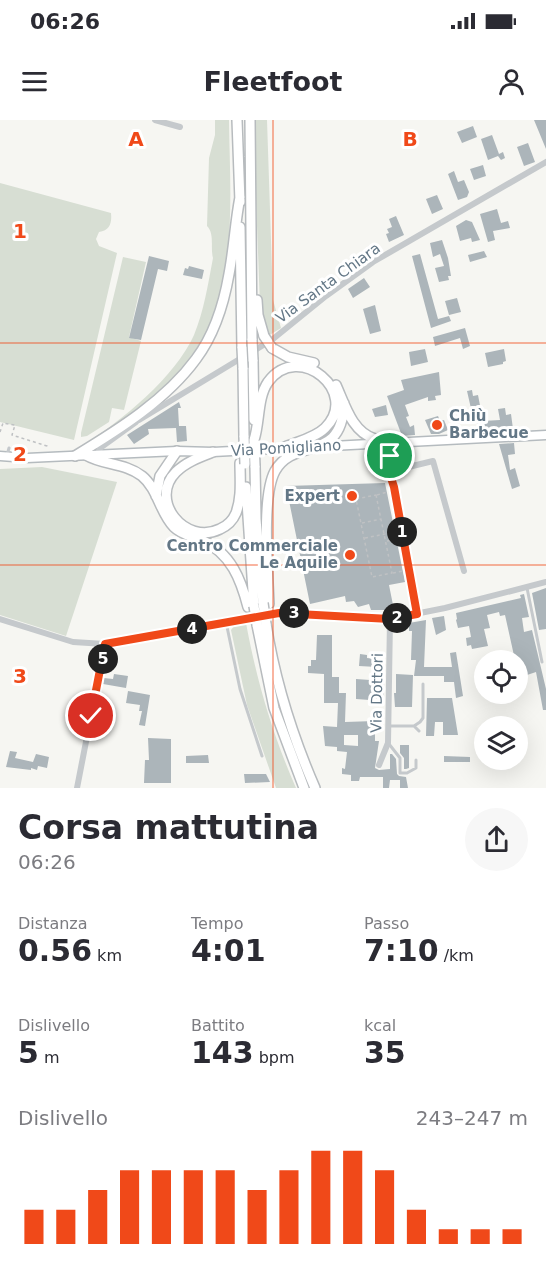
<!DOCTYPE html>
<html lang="it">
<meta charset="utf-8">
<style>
body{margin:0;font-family:"DejaVu Sans",sans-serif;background:#f7f7f7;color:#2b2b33;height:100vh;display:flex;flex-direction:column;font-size:22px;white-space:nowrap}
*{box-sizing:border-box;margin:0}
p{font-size:20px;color:#7c7c81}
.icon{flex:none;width:33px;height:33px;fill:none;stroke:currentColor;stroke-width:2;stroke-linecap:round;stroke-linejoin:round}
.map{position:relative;height:668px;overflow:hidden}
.drawer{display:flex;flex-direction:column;background:#fff;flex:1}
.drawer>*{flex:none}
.controls{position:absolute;left:474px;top:530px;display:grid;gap:12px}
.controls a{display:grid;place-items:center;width:54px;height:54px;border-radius:50%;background:#fff;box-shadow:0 6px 24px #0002;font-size:30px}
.pin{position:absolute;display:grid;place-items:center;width:51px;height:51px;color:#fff;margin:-26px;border:3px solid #fff;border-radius:50%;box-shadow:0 2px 6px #0007}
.km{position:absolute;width:30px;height:30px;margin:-15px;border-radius:50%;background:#222;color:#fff;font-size:16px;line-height:30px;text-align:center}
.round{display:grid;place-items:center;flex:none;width:63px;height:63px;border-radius:32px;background:#f7f7f7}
.overview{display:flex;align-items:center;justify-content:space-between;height:102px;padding:0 18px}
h1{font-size:33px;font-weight:800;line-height:45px}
.stats{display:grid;grid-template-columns:repeat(3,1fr);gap:9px;height:102px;padding:6px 18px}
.stats div{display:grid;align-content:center}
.stats b{font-size:30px;font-weight:800}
.stats small{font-size:16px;font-weight:400}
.stats p{font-size:16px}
.chart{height:168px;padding:12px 18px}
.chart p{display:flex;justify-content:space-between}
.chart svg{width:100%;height:108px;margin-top:6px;stroke:#f04919;stroke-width:6}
.status{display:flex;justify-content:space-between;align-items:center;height:42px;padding:0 30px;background:#fff;direction:ltr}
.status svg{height:16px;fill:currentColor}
header{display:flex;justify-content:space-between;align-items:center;height:78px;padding:0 18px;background:#fff;font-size:27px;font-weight:800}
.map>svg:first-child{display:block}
</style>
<div class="status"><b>06:26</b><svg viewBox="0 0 49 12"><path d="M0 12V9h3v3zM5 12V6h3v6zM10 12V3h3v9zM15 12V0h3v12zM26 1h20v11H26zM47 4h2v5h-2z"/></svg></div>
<header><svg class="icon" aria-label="menu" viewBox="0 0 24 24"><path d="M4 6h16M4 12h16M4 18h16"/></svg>Fleetfoot<svg class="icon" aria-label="person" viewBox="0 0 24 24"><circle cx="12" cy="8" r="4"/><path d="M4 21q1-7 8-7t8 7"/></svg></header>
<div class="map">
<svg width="546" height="668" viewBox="0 0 546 668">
<rect width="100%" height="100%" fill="#f6f6f2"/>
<path fill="#d7ded3" d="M 215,0 L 229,0 C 230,78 239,168 193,236 C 173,267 117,307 84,326 L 83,325 C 122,301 175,257 194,215 C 204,191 208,164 213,138 C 210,128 215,114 207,106 L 209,38 L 215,15 Z
M 253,0 L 267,0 L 273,180 L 281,208 L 268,216 L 260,185 Z
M 0,63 L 111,93 C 112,103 110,110 99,112 L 96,119 L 99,126 L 117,133 L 74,320 L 0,302 Z
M 123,137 L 146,142 L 129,217 L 141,221 L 124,290 L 112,288 L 109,302 L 87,316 L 81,317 L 81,313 Z
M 42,347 L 117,362 L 66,516 L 0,495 L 0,349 Z
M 246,503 C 257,562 272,613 296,668 L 276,668 L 247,585 L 231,510 L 235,505 Z"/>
<path fill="#acb5ba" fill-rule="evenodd" d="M 534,0 L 546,0 L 546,29 Z
M 473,6 L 477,17 L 462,23 L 457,12 Z
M 492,15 L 499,34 L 503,32 L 505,38 L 501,40 L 498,36 L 488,40 L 481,19 Z
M 528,23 L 535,42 L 524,46 L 517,27 Z
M 483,45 L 486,56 L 474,60 L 470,49 Z
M 454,51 L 458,62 L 464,60 L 469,72 L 467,77 L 458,80 L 448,54 Z
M 437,75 L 443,89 L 432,94 L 426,79 Z
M 497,89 L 501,103 L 508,101 L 510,108 L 493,111 L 495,120 L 488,122 L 480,94 Z
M 396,96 L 404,115 L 389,122 L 386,114 L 389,113 L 387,109 L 392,107 L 389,99 Z
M 466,100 L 472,102 L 480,120 L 472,122 L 471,118 L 460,121 L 456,106 Z
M 442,120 L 448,138 L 451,156 L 448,156 L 449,160 L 439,162 L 435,148 L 444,146 L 440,134 L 433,137 L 430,123 Z
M 484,131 L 487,137 L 470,142 L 468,135 Z
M 420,134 L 438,199 L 449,196 L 451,201 L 431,208 L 412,136 Z
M 149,136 L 169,141 L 167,151 L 158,149 L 141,220 L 129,218 Z
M 189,146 L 204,150 L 202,159 L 183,155 L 185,148 L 188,149 Z
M 364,158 L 370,167 L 353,178 L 348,169 Z
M 457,178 L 461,192 L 449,195 L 445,181 Z
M 375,185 L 381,211 L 370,214 L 363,189 Z
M 465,208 L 470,226 L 463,229 L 460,218 L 435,226 L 433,217 Z
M 425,229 L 428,242 L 411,246 L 409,232 Z
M 504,229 L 506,241 L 503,242 L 503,244 L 488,247 L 485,233 Z
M 439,252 L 441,275 L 435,276 L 436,280 L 428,281 L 428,277 L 405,285 L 409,296 L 406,297 L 410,307 L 414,305 L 415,315 L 402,316 L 387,276 L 404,270 L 401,260 Z
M 472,270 L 473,276 L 478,275 L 483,301 L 500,300 L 498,289 L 505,288 L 506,295 L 511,294 L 513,309 L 479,311 L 475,293 L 472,293 L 467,271 Z
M 179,282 L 181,288 L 178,288 L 179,306 L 186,306 L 187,321 L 177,322 L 176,308 L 148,309 L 149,314 L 134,324 L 127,315 Z
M 386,285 L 388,295 L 375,297 L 372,289 Z
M 438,296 L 440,301 L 444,300 L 448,310 L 439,314 L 431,314 L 425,300 Z
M 514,323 L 515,334 L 508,335 L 510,350 L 515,348 L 520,366 L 512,369 L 499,324 Z
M 385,363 L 405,462 L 389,465 L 394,490 L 371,490 L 369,484 L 358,487 L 354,481 L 346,482 L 345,476 L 310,484 L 286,366 Z
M 546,468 L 546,509 L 539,510 L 532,473 Z
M 524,474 L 529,497 L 522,498 L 524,512 L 532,510 L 546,569 L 546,590 L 543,590 L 536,552 L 524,556 L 520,540 L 515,540 L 505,495 L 500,496 L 499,492 L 487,495 L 490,508 L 484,509 L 488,526 L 472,529 L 471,525 L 467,526 L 466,518 L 471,517 L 469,506 L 458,508 L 456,500 L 457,499 L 456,493 L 521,478 L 520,475 Z
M 444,496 L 446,510 L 436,515 L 432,498 Z
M 426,500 L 424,547 L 452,547 L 450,533 L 456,532 L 463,576 L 456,578 L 454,562 L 444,562 L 444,556 L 414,556 L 416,540 L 411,540 L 412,511 L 409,511 L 409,503 Z
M 317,515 L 332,515 L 332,557 L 339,557 L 339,573 L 346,573 L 345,602 L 375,601 L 375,621 L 379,621 L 375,648 L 379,650 L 390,649 L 390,634 L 392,634 L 396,639 L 397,654 L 399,656 L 406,657 L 408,668 L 400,668 L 400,660 L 390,660 L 389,668 L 383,668 L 383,657 L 360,657 L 359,661 L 351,661 L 351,655 L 342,654 L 342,648 L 345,649 L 347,632 L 337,631 L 337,627 L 325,626 L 323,606 L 337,607 L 338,583 L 324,583 L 324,554 L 308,553 L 308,546 L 311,546 L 311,540 L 316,540 ZM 344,615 L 358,615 L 358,626 L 344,625 Z
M 360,534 L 367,535 L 367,538 L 376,539 L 377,547 L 359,546 Z
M 114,554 L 128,556 L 126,568 L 103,564 L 104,558 L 113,559 Z
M 396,554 L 413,555 L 412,587 L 395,587 L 394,573 L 396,573 Z
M 356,559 L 384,561 L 383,581 L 356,579 Z
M 128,571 L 150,575 L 145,606 L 139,605 L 142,591 L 139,591 L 140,585 L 126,583 Z
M 427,578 L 452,578 L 458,615 L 443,615 L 443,602 L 435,602 L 434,616 L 426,616 Z
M 148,618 L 171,619 L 171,663 L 144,663 L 145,640 L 149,640 Z
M 400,625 L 409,625 L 409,648 L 406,649 L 404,649 L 404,638 L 400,633 Z
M 10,631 L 17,632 L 15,638 L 33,642 L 36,634 L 49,637 L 47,648 L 38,646 L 37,650 L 31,648 L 31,650 L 6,647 Z
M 208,635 L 209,643 L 186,643 L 186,636 Z
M 444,636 L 470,637 L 470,642 L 444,642 Z
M 244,654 L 266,654 L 270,662 L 245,663 Z"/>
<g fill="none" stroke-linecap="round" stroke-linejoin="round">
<defs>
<path id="secondary" d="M 0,336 L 27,338 L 177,331 L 213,332 L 546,315"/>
<path id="trunk" d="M 237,0 L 240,82
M 250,0 L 252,220
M 240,107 L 242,228
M 257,180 L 258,195 L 264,216
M 272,228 L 288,237 L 314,243
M 253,240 L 254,300
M 243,248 L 244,317
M 336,265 C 345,285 352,312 375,319 C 383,322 391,320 399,323
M 254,320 C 260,302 257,278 268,262 C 299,220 361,273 325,308 C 315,318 296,322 283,328
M 213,332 C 200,337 186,342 176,352 C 148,380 185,426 220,409 C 227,406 233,400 236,393 C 242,377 240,360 240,343
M 86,335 C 103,345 125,343 142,356 C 158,369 160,393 174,407 C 182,415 193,416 203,421 C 231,433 241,460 248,487
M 75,336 C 118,310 166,280 196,239 C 214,215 224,183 229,154 C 234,128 235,103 240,77
M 255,346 L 256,399 L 263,483
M 246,367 L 254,486
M 156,376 L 160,356 L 177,331
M 269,484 C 268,454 261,377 275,351 C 295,316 342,344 344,283
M 266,504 C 275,561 292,615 315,668
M 257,505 L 274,588 L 304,668"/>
</defs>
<use href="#secondary" stroke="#b5bbbf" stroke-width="11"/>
<use href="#trunk" stroke="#b7bbbe" stroke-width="12"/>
<path stroke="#bfc1c3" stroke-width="1.5" stroke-dasharray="3 3" stroke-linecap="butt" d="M 0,312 L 3,303 L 15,305 L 12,315 L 47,326 L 47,328
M 376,375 L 392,453 L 372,457 L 356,379 Z
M 377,375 L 387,372
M 362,403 L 381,399
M 365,418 L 395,412
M 387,421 L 397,419
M 393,453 L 403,451"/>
<path stroke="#c5c9cc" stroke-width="3" d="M 454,317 L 453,306 L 457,302
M 7,335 L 9,328
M 527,468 L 542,542
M 226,502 L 240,569 L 262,636
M 388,606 L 414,606 L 419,611
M 414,606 L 420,602 L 423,598 L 423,564
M 389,624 L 400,638 L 400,653 L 407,653 L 416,648 L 416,640"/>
<path stroke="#c5c9cc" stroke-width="6" d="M 155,0 L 180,7
M 252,232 L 273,219 L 326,176 L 373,142 L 546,42
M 133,301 L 139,300 L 243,237
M 387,324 L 392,351 L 433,341 L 464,451
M 98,334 L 100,328 L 136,302
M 388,348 L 394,367 L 417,494
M 0,499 L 73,522 L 105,524 L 279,493 L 390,499 L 445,488 L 546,462
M 379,645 L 388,623 L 390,499
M 77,668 L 105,524"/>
<use href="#secondary" stroke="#fff" stroke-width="8"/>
<use href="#trunk" stroke="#fff" stroke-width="9"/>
<defs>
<path id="trunk-bridge" d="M 264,216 L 272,228
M 252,220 L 253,240
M 242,228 L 243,248
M 244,317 L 245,344
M 254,320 L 255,346
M 263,483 L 266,504
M 254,486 L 257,505"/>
</defs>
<use href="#trunk-bridge" stroke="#b7bbbe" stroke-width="12" stroke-linecap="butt"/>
<use href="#trunk-bridge" stroke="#fff" stroke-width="9"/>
</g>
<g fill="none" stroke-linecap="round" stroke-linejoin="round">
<defs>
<path id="route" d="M 91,596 L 105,524 L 279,493 L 390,499 L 417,494 L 394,367 C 389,352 385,339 387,324 L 390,336"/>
</defs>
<use href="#route" stroke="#fff" stroke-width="12"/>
<use href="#route" stroke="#f04919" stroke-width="8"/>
</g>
<path fill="none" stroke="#f04919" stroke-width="1.5" stroke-opacity="0.55" d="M 273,0 L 273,668M 0,223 L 546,223M 0,445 L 546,445"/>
<g fill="#f04919" stroke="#fff" stroke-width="2">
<circle cx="437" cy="305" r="6"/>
<circle cx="352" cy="376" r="6"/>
<circle cx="350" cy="435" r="6"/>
</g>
<g text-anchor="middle" stroke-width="6" stroke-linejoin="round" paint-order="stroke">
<g font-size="15" fill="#637786" stroke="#fff">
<text transform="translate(328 163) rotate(-36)" y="5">Via Santa Chiara</text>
<text transform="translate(286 328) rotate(-3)" y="5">Via Pomigliano</text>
<text transform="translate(377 573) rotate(-89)" y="5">Via Dottori</text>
</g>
<g font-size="15" font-weight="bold" fill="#637786" stroke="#fff" text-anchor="end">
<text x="449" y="301" text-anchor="start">Chiù<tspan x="449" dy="17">Barbecue</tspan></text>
<text x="340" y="381">Expert</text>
<text x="338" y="431">Centro Commerciale<tspan x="338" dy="17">Le Aquile</tspan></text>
</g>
</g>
<g font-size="20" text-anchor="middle" font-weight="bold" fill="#f04919" stroke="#fff" stroke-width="6" stroke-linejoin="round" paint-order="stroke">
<text x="136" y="26">A</text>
<text x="410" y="26">B</text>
<text x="20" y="118">1</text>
<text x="20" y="341">2</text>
<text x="20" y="563">3</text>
</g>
</svg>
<div class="controls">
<a><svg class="icon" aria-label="locate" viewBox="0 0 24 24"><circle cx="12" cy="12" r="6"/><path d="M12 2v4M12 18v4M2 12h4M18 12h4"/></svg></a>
<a><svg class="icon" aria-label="layers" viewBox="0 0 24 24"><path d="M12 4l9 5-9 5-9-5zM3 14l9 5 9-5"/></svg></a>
</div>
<div class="pin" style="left:390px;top:336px;background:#1e9e55"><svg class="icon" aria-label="arrive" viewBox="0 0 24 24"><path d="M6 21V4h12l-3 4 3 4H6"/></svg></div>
<div class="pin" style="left:91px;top:596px;background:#d93025"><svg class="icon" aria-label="check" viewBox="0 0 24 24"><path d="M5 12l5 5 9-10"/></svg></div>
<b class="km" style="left:402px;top:412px">1</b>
<b class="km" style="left:397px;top:498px">2</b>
<b class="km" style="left:294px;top:493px">3</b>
<b class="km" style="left:192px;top:509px">4</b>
<b class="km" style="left:103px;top:539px">5</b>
</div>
<section class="drawer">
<div class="overview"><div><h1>Corsa mattutina</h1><p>06:26</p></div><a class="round"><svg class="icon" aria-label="share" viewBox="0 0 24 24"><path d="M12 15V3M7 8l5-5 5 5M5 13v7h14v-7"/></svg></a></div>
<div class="stats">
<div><p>Distanza</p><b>0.56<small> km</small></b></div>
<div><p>Tempo</p><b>4:01</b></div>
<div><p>Passo</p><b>7:10<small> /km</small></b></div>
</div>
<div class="stats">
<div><p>Dislivello</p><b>5<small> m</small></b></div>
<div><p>Battito</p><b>143<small> bpm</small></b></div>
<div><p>kcal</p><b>35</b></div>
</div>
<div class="chart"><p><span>Dislivello</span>243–247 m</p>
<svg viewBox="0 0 160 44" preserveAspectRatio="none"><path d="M5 44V30M15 44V30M25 44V22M35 44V14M45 44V14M55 44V14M65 44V14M75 44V22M85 44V14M95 44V6M105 44V6M115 44V14M125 44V30M135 44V38M145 44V38M155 44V38"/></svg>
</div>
</section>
